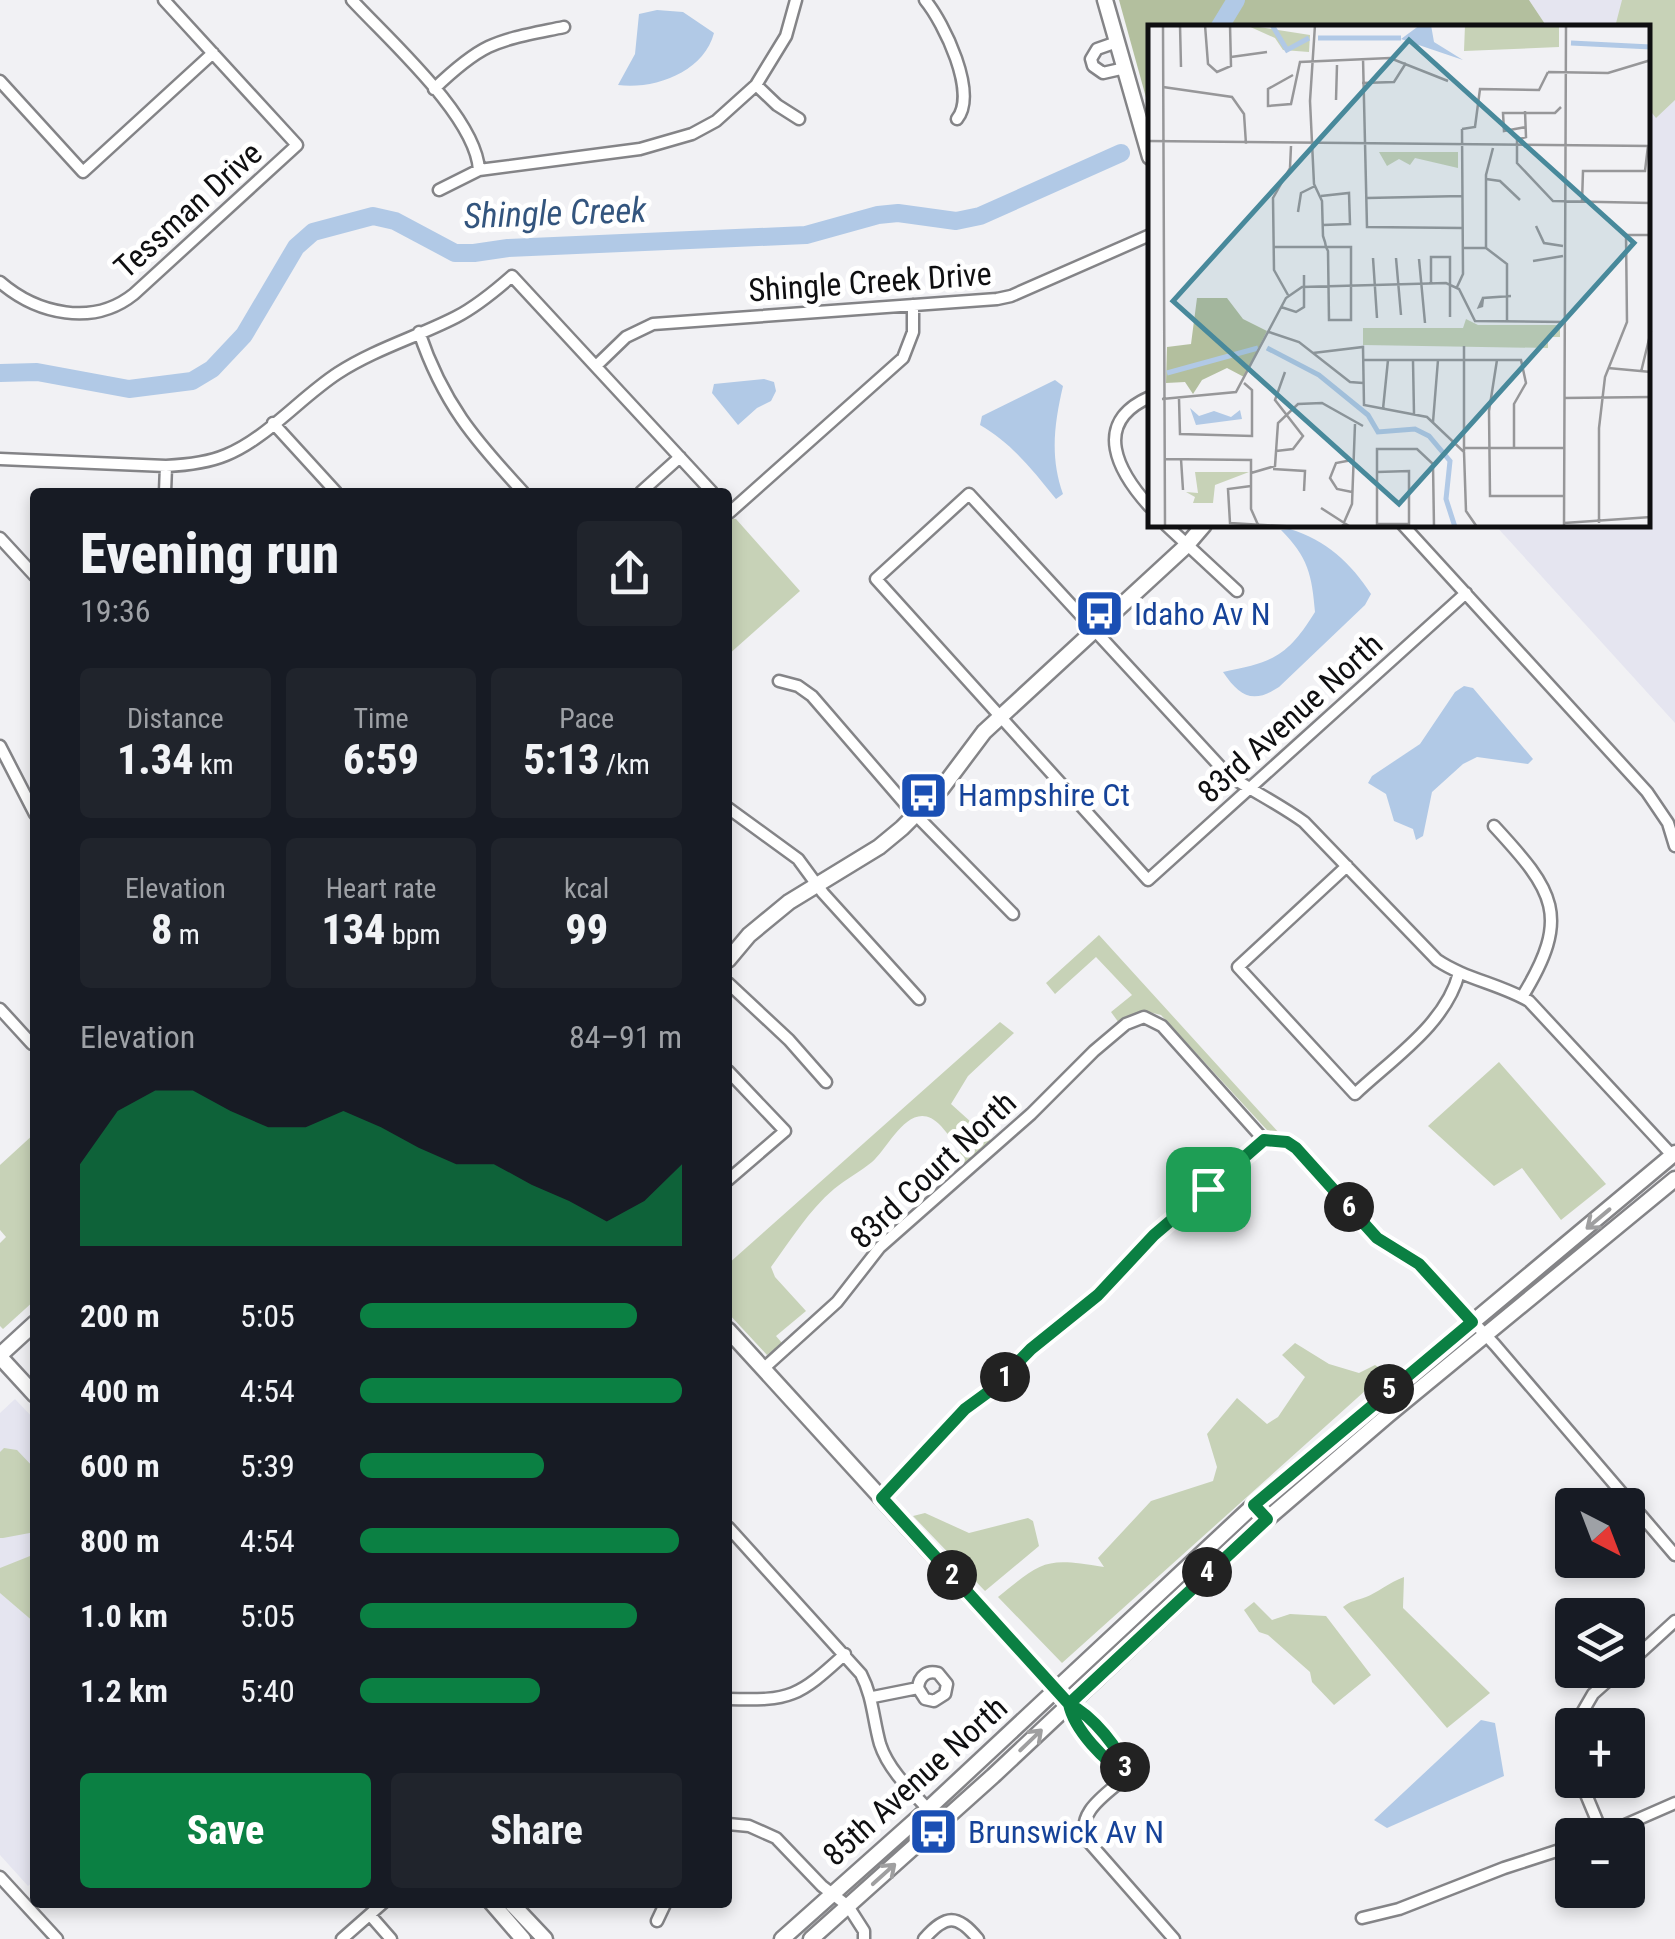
<!DOCTYPE html>
<meta charset="utf-8">
<style>
body{margin:0;font-family:"Roboto Condensed",sans-serif;background:#20242c;color:#f1f3f6;height:100vh;display:flex;flex-direction:column;font-size:38px;white-space:nowrap}
*{box-sizing:border-box;margin:0}
p{font-size:32px;color:#9ea1a6}
.icon{flex:none;width:55px;height:55px;fill:none;stroke:currentColor;stroke-width:2;stroke-linecap:round;stroke-linejoin:round}
.map{position:relative;flex:1;overflow:hidden}
.drawer{position:absolute;left:30px;top:488px;width:702px;height:1420px;display:flex;flex-direction:column;background:#171b24;border-radius:10px;box-shadow:0 5px 15px #0003}
.drawer>*{flex:none}
.needle{width:65px;rotate:138deg}
.buttons{position:absolute;left:1555px;top:1488px;display:grid;gap:20px}
.buttons a{display:grid;place-items:center;width:90px;height:90px;border-radius:10px;background:#171b24;box-shadow:0 5px 15px #0003;font-size:50px}
.pin{position:absolute;display:grid;place-items:center;width:85px;height:85px;color:#fff;margin:-42px;border-radius:20px;box-shadow:0 5px 15px #0006}
.km{position:absolute;width:50px;height:50px;margin:-25px;border-radius:50%;background:#222;color:#fff;font-size:28px;line-height:50px;text-align:center}
.round{display:grid;place-items:center;flex:none;width:105px;height:105px;border-radius:10px;background:#20242c}
.overview{display:flex;align-items:center;justify-content:space-between;height:170px;padding:0 50px}
h1{font-size:55px;font-weight:800;line-height:75px}
.figures{display:grid;grid-template-columns:repeat(3,1fr);gap:15px;height:170px;padding:10px 50px}
.figures div{display:grid;align-content:center;border-radius:10px;background:#20242c;text-align:center}
.figures b{font-size:42px;font-weight:800}
.figures small{font-size:28px;font-weight:400}
.figures p{font-size:28px}
.chart{height:280px;padding:20px 50px}
.chart p{display:flex;justify-content:space-between}
.chart svg{width:100%;height:180px;margin-top:10px;fill:#0b8043;opacity:.7}
.cta{display:flex;gap:20px;margin-top:auto;padding:20px 50px}
.cta a{flex:1;height:115px;border-radius:10px;background:#0b8043;color:#fff;font-size:40px;font-weight:800;line-height:115px;text-align:center}
.cta a+a{background:#20242c;color:#f1f3f6}
ul{padding:0 50px;list-style:none;font-size:32px}
li{display:grid;grid-template-columns:160px 120px 1fr;align-items:center;height:75px}
li i{height:25px;border-radius:12px;background:#0b8043}
.map>svg:first-child{display:block}
</style>
<div class="map">
<svg width="1675" height="1939" viewBox="0 0 1675 1939">
<rect width="100%" height="100%" fill="#f1f1f4"/>
<path fill="#e5e5f0" d="M 1529,0 L 1675,0 L 1675,723 L 1495,525 L 1648,525 L 1648,28 L 1547,27 Z
M 15,1399 L 35,1420 L 35,1880 L 28,1886 L 0,1855 L 0,1413 Z"/>
<path fill="#c7d2b7" d="M 1622,0 L 1675,0 L 1675,100 L 1656,118 L 1648,108 L 1648,28 L 1615,27 Z
M 728,518 L 736,519 L 800,591 L 728,655 Z
M 1099,935 L 1280,1134 L 1267,1130 L 1161,1015 L 1145,1011 L 1119,1023 L 1111,1012 L 1132,995 L 1096,957 L 1055,994 L 1046,983 Z
M 1000,1022 L 1014,1033 L 968,1076 L 951,1104 L 992,1141 L 965,1165 C 960,1148 952,1139 941,1126 C 911,1094 889,1148 872,1162 C 860,1172 846,1179 834,1189 C 809,1210 790,1241 771,1267 L 775,1277 L 806,1311 L 776,1336 L 782,1343 L 767,1355 L 728,1313 L 728,1264 Z
M 1499,1062 L 1606,1184 L 1561,1220 L 1522,1168 L 1494,1186 L 1428,1126 Z
M 35,1133 L 35,1300 L 3,1329 L 0,1326 L 0,1243 L 6,1237 L 0,1230 L 0,1165 Z
M 1295,1343 L 1329,1364 L 1359,1373 L 1375,1365 L 1386,1372 L 1062,1663 L 998,1597 C 1043,1561 1044,1557 1104,1567 L 1098,1558 L 1151,1501 L 1213,1481 L 1217,1467 L 1207,1434 L 1237,1398 L 1267,1424 L 1278,1417 L 1305,1377 L 1282,1355 Z
M 4,1448 L 17,1450 L 35,1469 L 35,1532 L 3,1538 L 0,1538 L 0,1452 Z
M 925,1513 L 969,1533 L 1028,1518 L 1033,1521 L 1039,1546 L 985,1591 L 913,1516 Z
M 35,1554 L 35,1623 L 0,1593 L 0,1568 Z
M 1404,1577 L 1403,1608 L 1490,1693 L 1447,1728 L 1343,1607 C 1352,1600 1356,1601 1366,1597 C 1375,1594 1390,1582 1404,1577 Z
M 1254,1602 L 1272,1620 L 1290,1614 L 1326,1616 L 1371,1675 L 1334,1705 L 1312,1682 L 1310,1672 L 1268,1635 L 1259,1632 L 1244,1610 Z"/>
<path fill="#b3bf9e" d="M 1119,0 L 1529,0 L 1547,27 L 1150,28 L 1150,112 Z"/>
<path fill="#b1c9e6" d="M 657,10 L 683,12 L 714,33 C 704,72 654,90 618,85 L 635,54 L 639,14 Z
M 764,379 L 774,382 L 776,391 L 771,401 L 757,408 L 738,425 L 712,393 L 714,384 Z
M 1055,380 L 1063,386 C 1054,425 1050,457 1063,494 L 1056,499 C 1033,471 1013,444 980,425 L 982,416 Z
M 1290,529 C 1326,540 1351,563 1371,594 L 1365,605 L 1279,687 C 1253,704 1240,697 1223,672 C 1273,662 1287,657 1315,612 C 1312,575 1308,557 1281,530 Z
M 1464,686 L 1473,688 L 1533,759 L 1528,764 L 1477,757 L 1463,764 L 1432,792 L 1423,836 L 1416,840 L 1413,829 L 1394,821 L 1386,794 L 1368,783 L 1372,776 L 1420,744 L 1455,692 Z
M 1481,1720 L 1495,1723 L 1504,1776 L 1387,1828 L 1374,1820 Z"/>
<g fill="none" stroke-linecap="round" stroke-linejoin="round">
<path stroke="#b1c9e6" stroke-width="18" d="M 1219,28 L 1236,0
M 0,373 L 37,372 L 129,389 L 192,381 L 212,369 L 244,335 L 296,247 L 313,232 L 373,216 L 395,221 L 455,253 L 474,253 L 508,248 L 806,235 L 878,215 L 898,213 L 956,221 L 980,216 L 1121,153"/>
<defs>
<path id="street" d="M 352,0 C 389,40 476,117 479,170
M 925,0 C 944,23 978,93 957,119
M 1117,42 L 1097,49 L 1091,59 L 1093,66 L 1103,73 L 1125,68
M 0,81 L 83,172 L 213,53
M 756,85 L 777,105 L 799,119
M 434,89 C 485,40 497,41 564,27
M 439,190 L 479,170 L 640,149 L 692,134 L 716,121 L 756,85 L 786,36 L 796,0
M 0,282 C 37,314 93,327 134,294 L 297,145 L 164,0
M 419,332 C 443,403 474,439 523,492
M 596,366 L 626,337 L 653,324 L 997,299 L 1011,296 L 1150,235
M 1150,397 C 1090,423 1119,473 1150,507
M 273,423 L 336,492
M 0,459 L 166,466 C 187,465 207,463 226,455 C 266,439 301,397 338,373 C 375,349 417,337 456,317 C 477,306 495,291 512,276 L 712,492
M 165,492 L 166,466
M 641,492 L 680,457
M 728,509 L 730,512 L 903,358 L 913,332 L 913,305
M 1166,525 L 1237,591
M 1403,525 L 1647,792 L 1668,823 L 1675,846
M 0,538 L 35,576
M 1466,593 L 1148,880 L 876,579 L 969,494 L 1227,774 C 1252,791 1279,804 1304,822 L 1437,960 C 1465,979 1500,984 1529,1001 L 1672,1155
M 779,681 L 798,686 L 812,696 L 907,806 L 1013,914
M 0,746 L 35,814
M 728,808 L 798,859 L 823,893 L 919,999
M 1494,826 C 1554,891 1572,916 1522,997
M 1347,866 L 1238,967 L 1355,1094 C 1392,1059 1446,1024 1459,973
M 728,983 L 789,1040 L 826,1082
M 0,1009 L 32,1044 L 35,1041
M 728,1071 L 785,1131 L 728,1180
M 763,1369 L 837,1302 L 880,1247 L 1031,1114 L 1094,1051 L 1126,1024 L 1144,1017 L 1162,1026 L 1264,1140 L 1287,1142 L 1296,1148 L 1377,1238 L 1419,1264 L 1495,1345 L 1675,1555
M 882,1499 L 965,1409 L 991,1390 L 1031,1349 L 1098,1295 L 1154,1235 L 1264,1140
M 728,1527 L 861,1674 C 873,1697 873,1719 880,1744 C 888,1769 910,1790 928,1809
M 1628,1664 L 1675,1621
M 873,1697 L 918,1688 L 925,1699 L 934,1701 L 945,1694 L 947,1684 L 938,1673 C 927,1670 919,1676 918,1688
M 728,1699 C 791,1701 798,1697 845,1654
M 1069,1704 C 1074,1729 1105,1763 1128,1775
M 1069,1704 C 1093,1716 1120,1749 1128,1775
M 1575,1725 L 1593,1694 L 1620,1670
M 1572,1739 L 1572,1750
M 1128,1775 C 1109,1793 1073,1812 1088,1841 L 1174,1939
M 1580,1780 L 1603,1835
M 728,1824 L 749,1826 L 776,1838 L 822,1886 L 848,1906 L 864,1931 L 864,1939
M 1602,1835 L 1675,1803
M 0,1877 L 57,1939
M 370,1915 L 391,1939
M 1362,1918 L 1399,1909 L 1504,1868 L 1572,1846
M 657,1921 L 666,1902
M 342,1939 L 384,1902
M 924,1939 C 946,1914 957,1914 978,1939"/>
<path id="secondary" d="M 1105,0 L 1150,157
M 728,960 L 749,935 L 789,902 L 879,847 L 902,828 L 942,788 L 984,732 L 1186,546 L 1204,525
M 728,1330 L 1061,1695
M 0,1355 L 35,1323
M 0,1357 L 35,1395
M 491,1902 L 523,1939
M 510,1902 L 545,1939
M 782,1939 L 928,1809 L 1254,1505 L 1675,1153
M 811,1939 L 993,1776 L 1267,1519 L 1388,1415 L 1675,1179"/>
</defs>
<use href="#street" stroke="#848487" stroke-width="15"/>
<use href="#secondary" stroke="#848487" stroke-width="19"/>
<use href="#street" stroke="#fff" stroke-width="10"/>
<use href="#secondary" stroke="#fff" stroke-width="14"/>
</g>
<defs><path id="oneway-shaft" d="M-6 0H5M1.5-3L5.5 0L1.5 3" fill="none" stroke-width="1.6" stroke-linecap="round" stroke-linejoin="round" transform="scale(2.5)"/></defs>
<g stroke="#9f9fa0">
<use href="#oneway-shaft" transform="translate(1598 1219) rotate(140)"/>
<use href="#oneway-shaft" transform="translate(1031 1740) rotate(-44)"/>
<use href="#oneway-shaft" transform="translate(884 1874) rotate(-42)"/>
</g>
<g fill="none" stroke-linecap="round" stroke-linejoin="round">
<defs>
<path id="route" d="M 1208,1189 L 1154,1235 L 1098,1295 L 1031,1349 L 991,1390 L 965,1409 L 882,1498 L 1069,1704 C 1074,1729 1105,1763 1128,1774 C 1120,1749 1093,1716 1069,1704 L 1267,1519 L 1254,1505 L 1472,1322 L 1419,1264 L 1377,1238 L 1296,1148 L 1287,1142 L 1264,1140 L 1208,1189"/>
</defs>
<use href="#route" stroke="#fff" stroke-width="20"/>
<use href="#route" stroke="#0b8043" stroke-width="12"/>
</g>
<defs>
<symbol id="bus-square" viewBox="-11 -11 22 22"><rect x="-9" y="-9" width="18" height="18" rx="4" fill="#1a4fb4" stroke="#fff"/><path d="M-5-6H5V4H4V6H2V4H-2V6H-4V4H-5ZM-3.5-4V0h7V-4ZM-3.5 1.2v1.5H-2V1.2ZM2 1.2v1.5H3.5V1.2Z" fill="#fff"/></symbol>
</defs>
<g fill-rule="evenodd">
<use href="#bus-square" x="1072" y="586" width="55" height="55"/>
<use href="#bus-square" x="896" y="768" width="55" height="55"/>
<use href="#bus-square" x="906" y="1804" width="55" height="55"/>
</g>
<g text-anchor="middle" stroke-width="10" stroke-linejoin="round" paint-order="stroke">
<g font-size="32" fill="#0f0f11" stroke="#fff">
<text transform="translate(188 210) rotate(-42)" y="11">Tessman Drive</text>
<text transform="translate(870 282) rotate(-4)" y="11">Shingle Creek Drive</text>
<text transform="translate(1290 718) rotate(-42)" y="11">83rd Avenue North</text>
<text transform="translate(933 1170) rotate(-43)" y="11">83rd Court North</text>
<text transform="translate(915 1781) rotate(-42)" y="11">85th Avenue North</text>
</g>
<g font-size="32" fill="#164399" stroke="#fff" text-anchor="start">
<text x="1134" y="625">Idaho Av N</text>
<text x="958" y="806">Hampshire Ct</text>
<text x="968" y="1843">Brunswick Av N</text>
</g>
<g font-size="35" font-style="italic" fill="#33557e" stroke="#fff">
<text transform="translate(555 213) rotate(-2)" y="12">Shingle Creek</text>
</g>
</g>
<g transform="translate(1148 25)">
<rect width="502" height="502" fill="#f1f1f4"/>
<path d="M 98,0 L 162,10 L 161,27 L 135,25 L 127,13 ZM 317,0 L 411,0 L 411,22 L 316,26 ZM 231,127 L 310,127 L 310,143 L 267,133 L 262,140 L 251,134 L 239,141 ZM 318,294 L 330,300 L 412,300 L 412,312 L 400,312 L 400,323 L 215,320 L 215,303 L 315,303 ZM 47,447 L 101,447 L 67,460 L 65,478 L 45,478 L 47,472 L 38,467 L 50,468 Z" fill="#c7d2b7"/>
<path d="M 49,273 L 79,273 L 95,294 L 119,306 L 96,352 L 79,343 L 54,355 L 45,369 L 37,357 L 18,358 L 19,322 L 43,319 Z" fill="#b3bf9e"/>
<path d="M 272,0 L 283,0 L 286,17 L 315,35 L 253,14 ZM 42,383 L 51,391 L 66,386 L 83,392 L 92,385 L 94,394 L 48,400 Z" fill="#b1c9e6"/>
<path fill="none" stroke="#b1c9e6" stroke-width="5" d="M 124,0 L 139,25 L 161,13M 170,13 L 253,13M 423,18 L 503,22M 119,323 L 171,350 L 220,390 L 230,407 L 267,404 L 281,411 L 302,436 L 298,474 L 307,502M 19,348 L 110,323"/>
<path fill="none" stroke="#979799" stroke-width="2.5" d="M 15,0 L 17,502M 32,0 L 33,42M 57,0 L 60,39 L 69,47 L 83,41 L 82,0M 83,32 L 119,27M 215,33 L 219,202 L 314,203M 400,47 L 460,48 L 503,35M 145,50 L 120,64 L 120,81 L 143,79 L 152,37 L 242,33 L 300,56M 214,58 L 246,57 L 258,38M 15,62 L 84,72 L 96,89 L 98,119M 188,75 L 189,40M 377,86 L 378,112 L 369,115 L 369,138 L 405,176 L 503,178M 378,102 L 356,106 L 355,88 L 407,88 L 413,82M 314,104 L 327,102 L 332,64 L 391,65 L 400,47M 0,116 L 503,121M 338,154 L 352,156 L 372,175M 173,171 L 201,168 L 202,199 L 175,200M 219,173 L 314,171M 434,177 L 435,146 L 497,146 L 500,121M 150,187 L 153,168 L 167,161M 388,201 L 396,218 L 415,221M 126,222 L 203,222 L 203,295 L 181,295 L 180,226 L 178,222 L 177,217 L 175,211 L 174,176 L 166,159 L 162,76 L 167,0M 314,223 L 338,223 L 359,239 L 359,297M 338,223 L 338,150 L 345,123M 225,233 L 229,293M 248,233 L 253,290M 271,234 L 277,298M 385,236 L 415,231M 283,260 L 283,232 L 302,232 L 302,292M 309,262 L 315,249 L 314,104M 140,270 L 126,245 L 125,173 L 142,143 L 143,121M 335,273 L 331,282 L 334,281 L 335,273 L 363,271M 133,282 L 148,287 L 156,282 L 156,250M 121,307 L 151,317 L 202,357 L 215,358M 316,321 L 316,426M 165,328 L 215,322 L 216,380 L 279,392 L 316,427 L 318,486 L 329,502M 215,335 L 316,335M 316,335 L 373,335 L 378,358 L 366,379 L 366,423M 349,335 L 341,386 L 342,471 L 417,471M 265,336 L 266,389M 460,343 L 503,347M 493,347 L 503,306M 416,373 L 503,372M 14,374 L 88,367 L 138,273 L 154,262 L 298,258 L 311,264 L 327,296 L 416,297M 31,374 L 32,409 L 104,411 L 104,365 L 96,358M 235,384 L 240,335M 285,397 L 290,335M 316,423 L 417,423M 128,426 L 145,424 L 155,411 L 127,375 L 137,347M 16,434 L 103,435 L 103,484 L 111,502M 33,434 L 35,465M 204,435 L 188,438 L 182,453 L 189,464 L 204,467M 125,444 L 157,446 L 156,466M 229,447 L 261,446 L 261,499 L 229,499M 103,448 L 127,441 L 130,398 L 150,379 L 174,378 L 215,401M 103,461 L 80,464 L 82,498 L 151,502M 173,483 L 201,501M 416,498 L 503,492M 451,498 L 451,403 L 457,352 L 479,297 L 478,210 L 503,210M 194,502 L 204,479 L 207,399M 229,502 L 229,424 L 269,424 L 285,439 L 286,502M 416,502 L 418,0"/>
<path fill="#48899b" fill-opacity="0.15" stroke="#48899b" stroke-width="5" d="M 261,15 L 486,218 L 251,479 L 25,276 Z"/>
<rect width="502" height="502" fill="none" stroke="#0f0f11" stroke-width="5"/>
</g>
</svg>
<div class="buttons">
<a><svg class="needle" viewBox="-14 -14 28 28"><path d="M0-13l5 13h-10z" fill="#e53935"/><path d="M0 13l5-13h-10z" fill="#9ea1a6"/></svg></a>
<a><svg class="icon" aria-label="layers" viewBox="0 0 24 24"><path d="M12 4l9 5-9 5-9-5zM3 14l9 5 9-5"/></svg></a>
<a>+</a>
<a>−</a>
</div>
<div class="pin" style="left:1208px;top:1189px;background:#1e9e55"><svg class="icon" aria-label="arrive" viewBox="0 0 24 24"><path d="M6 21V4h12l-3 4 3 4H6"/></svg></div>
<b class="km" style="left:1005px;top:1377px">1</b>
<b class="km" style="left:952px;top:1575px">2</b>
<b class="km" style="left:1125px;top:1767px">3</b>
<b class="km" style="left:1207px;top:1572px">4</b>
<b class="km" style="left:1389px;top:1389px">5</b>
<b class="km" style="left:1349px;top:1207px">6</b>
<section class="drawer">
<div class="overview"><div><h1>Evening run</h1><p>19:36</p></div><a class="round"><svg class="icon" aria-label="share" viewBox="0 0 24 24"><path d="M12 15V3M7 8l5-5 5 5M5 13v7h14v-7"/></svg></a></div>
<div class="figures">
<div><p>Distance</p><b>1.34<small> km</small></b></div>
<div><p>Time</p><b>6:59</b></div>
<div><p>Pace</p><b>5:13<small> /km</small></b></div>
</div>
<div class="figures">
<div><p>Elevation</p><b>8<small> m</small></b></div>
<div><p>Heart rate</p><b>134<small> bpm</small></b></div>
<div><p>kcal</p><b>99</b></div>
</div>
<div class="chart"><p><span>Elevation</span>84–91 m</p>
<svg viewBox="0 0 160 44" preserveAspectRatio="none"><path d="M0 44V24L10 11L20 6L30 6L40 11L50 15L60 15L70 11L80 15L90 20L100 24L110 24L120 29L130 33L140 38L150 33L160 24V44z"/></svg>
</div>
<ul>
<li><b>200 m</b>5:05<i style="width:86%"></i></li>
<li><b>400 m</b>4:54<i style="width:100%"></i></li>
<li><b>600 m</b>5:39<i style="width:57%"></i></li>
<li><b>800 m</b>4:54<i style="width:99%"></i></li>
<li><b>1.0 km</b>5:05<i style="width:86%"></i></li>
<li><b>1.2 km</b>5:40<i style="width:56%"></i></li>
</ul>
<div class="cta"><a>Save</a><a>Share</a></div>
</section>
</div>
